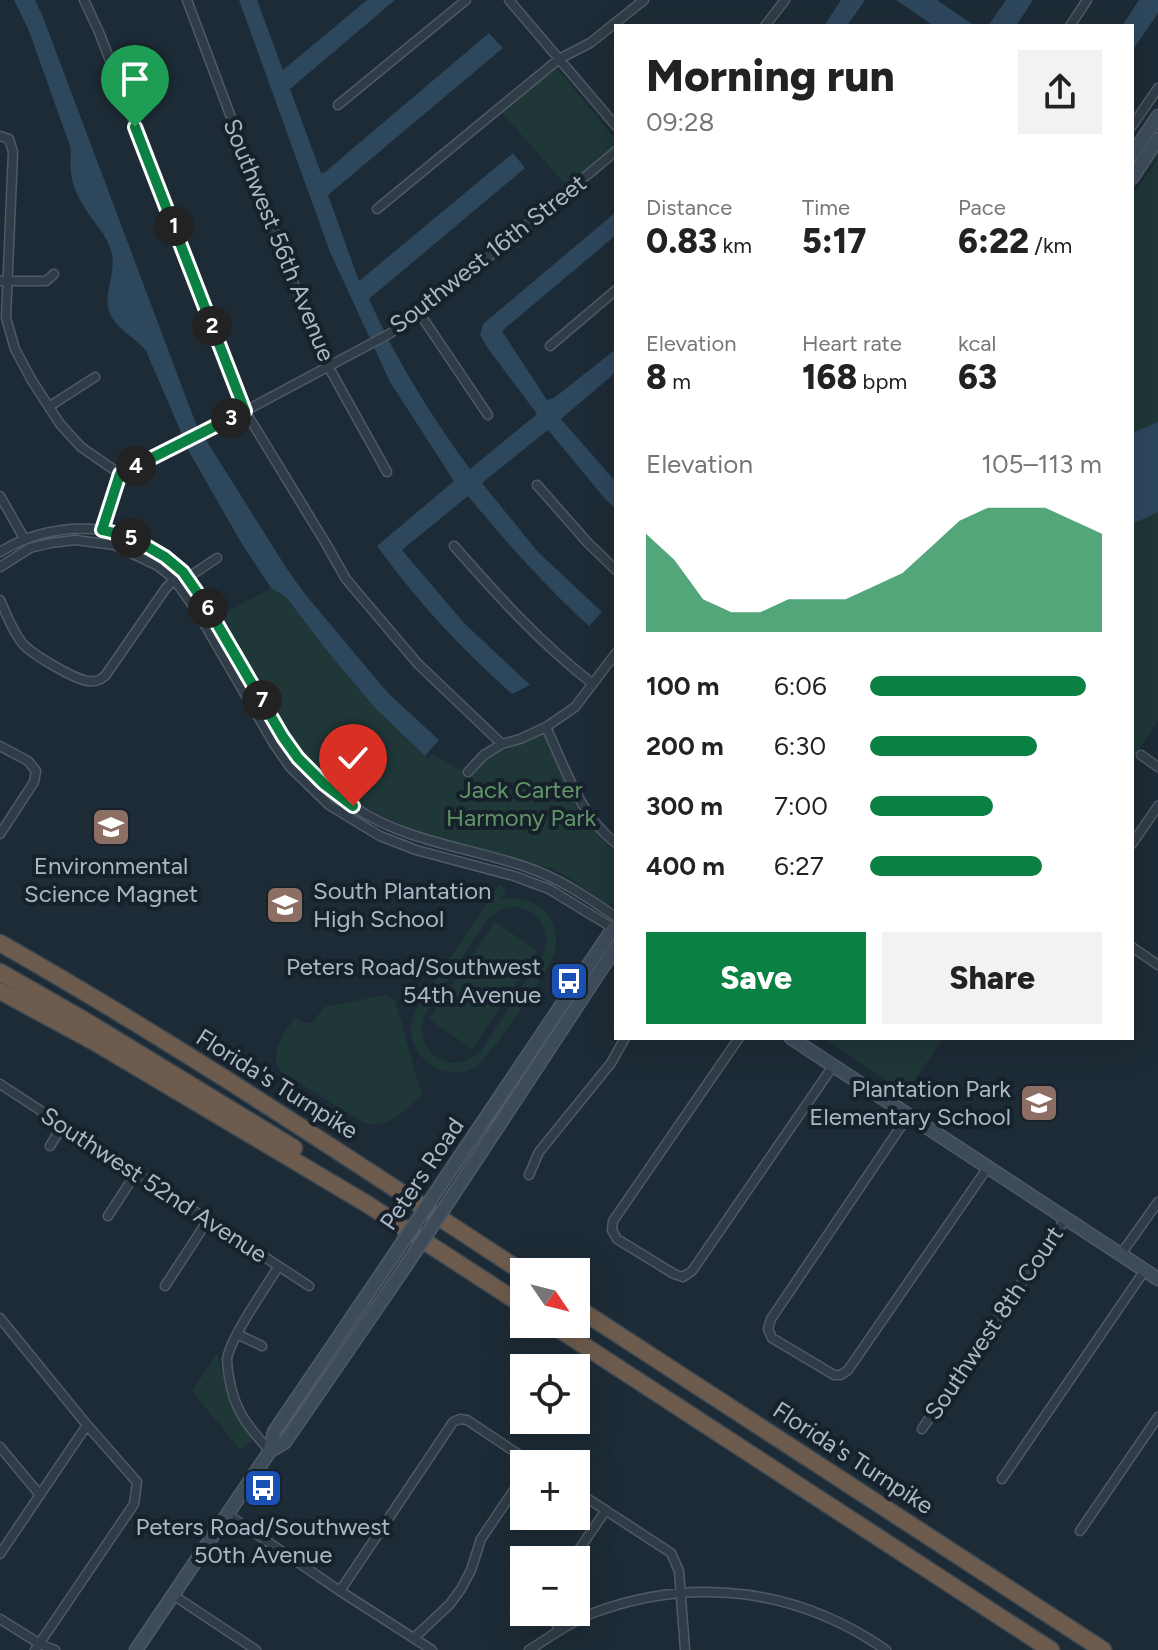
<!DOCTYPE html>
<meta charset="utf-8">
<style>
body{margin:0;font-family:Figtree,sans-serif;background:#f2f2f2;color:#222;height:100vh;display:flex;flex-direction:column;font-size:30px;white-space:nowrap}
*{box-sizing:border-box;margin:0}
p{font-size:26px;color:#767676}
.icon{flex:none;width:44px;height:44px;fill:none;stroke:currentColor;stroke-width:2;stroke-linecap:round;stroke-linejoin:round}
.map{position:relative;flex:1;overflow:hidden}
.side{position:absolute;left:614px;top:24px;width:520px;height:1016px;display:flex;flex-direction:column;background:#fff;border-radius:0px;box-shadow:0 8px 32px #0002}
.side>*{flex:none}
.needle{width:52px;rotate:125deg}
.controls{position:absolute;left:510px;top:1258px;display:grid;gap:16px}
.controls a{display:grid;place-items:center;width:80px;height:80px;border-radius:0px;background:#fff;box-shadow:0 8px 32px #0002;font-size:40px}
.pin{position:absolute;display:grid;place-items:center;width:68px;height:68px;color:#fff;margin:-82px -34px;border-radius:50% 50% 50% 0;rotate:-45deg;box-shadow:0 0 8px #0007}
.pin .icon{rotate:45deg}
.km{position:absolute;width:40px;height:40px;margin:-20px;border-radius:50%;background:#222;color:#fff;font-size:22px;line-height:40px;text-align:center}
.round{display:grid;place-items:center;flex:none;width:84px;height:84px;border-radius:0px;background:#f2f2f2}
.summary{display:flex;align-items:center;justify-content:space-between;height:136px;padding:0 32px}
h1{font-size:44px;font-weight:800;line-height:60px}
.stats{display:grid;grid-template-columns:repeat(3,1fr);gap:12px;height:136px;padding:8px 32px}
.stats div{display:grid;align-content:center}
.stats b{font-size:34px;font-weight:800}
.stats small{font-size:22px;font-weight:400}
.stats p{font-size:22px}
.chart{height:224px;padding:16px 32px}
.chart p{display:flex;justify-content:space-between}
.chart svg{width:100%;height:144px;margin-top:8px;fill:#0b8043;opacity:.7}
.action{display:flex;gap:16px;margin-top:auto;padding:16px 32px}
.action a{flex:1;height:92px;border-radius:0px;background:#0b8043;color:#fff;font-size:32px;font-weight:800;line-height:92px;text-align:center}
.action a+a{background:#f2f2f2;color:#222}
ul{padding:0 32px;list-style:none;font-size:26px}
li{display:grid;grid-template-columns:128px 96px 1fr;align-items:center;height:60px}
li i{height:20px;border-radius:10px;background:#0b8043}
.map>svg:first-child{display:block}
</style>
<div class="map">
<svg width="1158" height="1650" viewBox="0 0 1158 1650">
<rect width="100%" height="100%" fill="#1d2b36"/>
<path fill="#1f3737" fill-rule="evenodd" d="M 557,68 L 616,140 L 613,148 L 567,186 L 501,112 Z
M 1158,158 L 1158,721 L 1132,760 L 1132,196 Z
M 271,588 L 286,597 L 328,652 L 376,709 L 428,759 L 432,754 L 469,775 L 488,758 L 541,734 L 550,738 L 585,814 L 600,838 L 616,852 L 616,904 L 609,905 L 569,878 L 552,869 C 466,846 366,830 305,758 C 290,741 279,721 268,701 C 252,673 235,645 219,616 Z
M 499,885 L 507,890 L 501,899 C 538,893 564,920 554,956 C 545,975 490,1059 474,1068 C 446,1082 411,1060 411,1029 C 411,1018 417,1009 422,1000 ZM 516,907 C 539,912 552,930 544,953 L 481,1051 C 451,1079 411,1052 425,1014 L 489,917 L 504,908 Z
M 495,922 L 538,951 L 472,1049 L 429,1019 Z
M 385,995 L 395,1000 L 422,1096 C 406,1109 386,1131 364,1123 L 280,1071 C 268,1052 285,1033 295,1017 L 305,1023 L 312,1023 L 324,1007 Z
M 823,1038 L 943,1038 L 906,1094 Z
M 217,1354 C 225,1389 234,1410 253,1440 L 240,1450 L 192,1391 Z"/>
<path fill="#2d475d" d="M 14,0 L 35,0 L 43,17 L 196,424 L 287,569 L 305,594 L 388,693 L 439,740 L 425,756 L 376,709 L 328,652 L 286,597 L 271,588 L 242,544 L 184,443 L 181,432 L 146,351 C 136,338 119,331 111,316 C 101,296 116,276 112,255 C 110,243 103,233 95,223 C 76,196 68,182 71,149 L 29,31 Z
M 239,0 L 257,0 L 283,70 L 367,0 L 395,0 L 290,89 L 321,173 L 325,172 L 489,33 L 503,48 L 328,195 L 359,281 L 513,153 L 525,168 L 369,299 C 395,358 431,416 470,469 L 537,414 L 489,350 L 480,335 L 483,324 L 616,212 L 616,235 L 502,331 L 547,400 L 554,398 L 616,349 L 616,372 L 561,419 L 616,482 L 616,509 L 606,500 L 548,430 L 482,483 L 538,552 L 602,612 L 589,626 C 545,586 506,542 468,496 L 402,550 L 464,623 L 530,685 L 512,694 C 461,649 416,600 377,546 L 454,481 L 390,382 L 330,252 Z
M 841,0 L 865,0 L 847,26 L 824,26 Z
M 896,0 L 937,0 L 975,26 L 934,26 Z
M 1006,0 L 1033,0 L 1016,26 L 988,26 Z
M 1139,0 L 1158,0 L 1158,13 L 1132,51 L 1132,26 L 1122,26 Z
M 1158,422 L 1158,512 L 1132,524 L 1132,433 Z"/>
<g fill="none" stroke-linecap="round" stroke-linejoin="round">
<defs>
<path id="street" d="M 84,0 L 99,32 L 245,411 L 325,542 L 346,579 L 418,664 L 502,744
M 187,0 L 288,269 L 328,366 L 387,472
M 509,0 L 616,126
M 765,26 L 785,0
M 1070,26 L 1087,0
M 338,105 L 466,0
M 1132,126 L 1158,88
M 0,136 L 9,139 L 13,152 L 6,318 L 15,349 L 31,379 L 60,424 L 81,447 L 120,474
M 377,209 L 559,59 L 590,43 L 644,0
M 0,281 L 46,281 L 54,274
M 420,314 L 488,415
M 550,346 L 616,290
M 50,406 L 95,377
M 537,485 L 588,543 L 616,570
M 0,496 L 25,540
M 102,533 L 120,474 L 245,411 L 389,334 L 420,314 L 616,151
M 454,546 C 498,596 540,643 593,684
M 0,552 C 29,534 58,527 92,529 C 126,532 161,548 184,573 C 196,586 205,604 214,619 C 228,643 243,667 257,692 C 267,708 275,724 285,739 C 303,766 327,789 354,807 C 406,842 468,847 526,867 C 559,878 587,897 616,917
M 0,567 L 30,548 L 51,543 L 75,540 L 114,545 L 158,566 L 174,579 L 198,613 L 274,744 L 290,767 L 329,805 L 380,836 L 416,850 L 514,876 L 549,889 L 613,928
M 187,578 L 217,558
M 0,600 C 7,615 12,631 23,644 C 33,655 74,679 88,681 C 96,682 100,680 105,676 L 166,588 L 176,578
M 546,727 C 564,765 581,818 616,843
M 0,746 L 28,761 L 36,771 L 34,782 L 0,834
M 1141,755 L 1158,767
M 468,772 L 484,755 L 502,744 L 520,739 L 546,727 L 575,707 L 616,653
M 1132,844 L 1158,806
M 1132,947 L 1158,965
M 739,1038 L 613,1221 L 612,1230 L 617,1239 L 674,1274 L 683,1277 L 692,1271 L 833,1066
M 0,1084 L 309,1286
M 908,1116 L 771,1319 L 768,1329 L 772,1338 L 834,1375 L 841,1375 L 848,1370 L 988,1167
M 50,1146 L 63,1125
M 529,1175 L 539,1152 L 611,1063 L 625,1038
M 108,1216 L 136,1173
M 1121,1254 L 1158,1202
M 165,1286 L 208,1220
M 0,1318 L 87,1425 L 137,1482 L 134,1504 L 35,1650
M 237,1334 L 262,1346
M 922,1429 L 1066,1218
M 0,1447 L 40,1495
M 270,1451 C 248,1427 234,1410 229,1377 C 228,1372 227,1364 227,1359 C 231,1336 265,1289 278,1267
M 1002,1479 L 1145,1270
M 576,1491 L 671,1553 L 679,1571 L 685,1650
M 227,1514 L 340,1591 L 432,1650
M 1080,1531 L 1158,1417
M 0,1554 L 87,1425
M 572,1560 L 606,1510
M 340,1591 L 453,1422 L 460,1419 L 467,1420 L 533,1464
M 173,1595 L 256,1650
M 551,1612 L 559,1630
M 0,1619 L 40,1644 L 55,1650
M 414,1638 L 450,1604 L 461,1589 L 471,1570 L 481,1539 L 524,1475
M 529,1650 C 550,1637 570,1622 593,1613 C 694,1575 798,1589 886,1650"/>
<path id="secondary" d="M 1132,155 L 1158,116
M 1132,178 L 1158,139
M 791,1038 L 1158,1279
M 442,1183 L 616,924
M 455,1192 L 616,947
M 270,1451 L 285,1442 L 405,1267
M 136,1650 L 270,1451 L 274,1432 L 392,1258"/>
<path id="highway" d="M 0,943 C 180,1045 351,1160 524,1273
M 0,972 L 84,1020 L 294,1148
M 0,991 L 98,1044 L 367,1204 L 524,1306
M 576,1307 L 1103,1650
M 551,1324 L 1051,1650"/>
</defs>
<use href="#street" stroke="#4e5a65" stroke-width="11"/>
<use href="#secondary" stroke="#4e5a65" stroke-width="15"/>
<use href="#highway" stroke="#3b4751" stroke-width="19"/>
<use href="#street" stroke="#303c47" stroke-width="8"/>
<use href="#secondary" stroke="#3e4c5a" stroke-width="12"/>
<use href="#highway" stroke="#6d5c4d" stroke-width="16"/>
<defs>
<path id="secondary-bridge" d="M 392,1258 L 442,1183
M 405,1267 L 455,1192"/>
</defs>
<use href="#secondary-bridge" stroke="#4e5a65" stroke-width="15" stroke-linecap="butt"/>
<use href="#secondary-bridge" stroke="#3e4c5a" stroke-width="12"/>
</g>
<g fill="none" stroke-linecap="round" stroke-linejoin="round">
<defs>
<path id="route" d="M 135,127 L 245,411 L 120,474 L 102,530 L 119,534 L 141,543 L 165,557 L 183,572 L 206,605 L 283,737 L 298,758 L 324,784 L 353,806"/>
</defs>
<use href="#route" stroke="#fff" stroke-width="16"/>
<use href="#route" stroke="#0b8043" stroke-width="10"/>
</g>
<defs>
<symbol id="school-square" viewBox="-11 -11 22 22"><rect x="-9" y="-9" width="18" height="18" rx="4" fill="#8d6e63" stroke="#16212b"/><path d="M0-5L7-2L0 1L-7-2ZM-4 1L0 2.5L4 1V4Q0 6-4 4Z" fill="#fff"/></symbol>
<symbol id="bus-square" viewBox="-11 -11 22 22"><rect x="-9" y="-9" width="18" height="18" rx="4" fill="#1a4fb4" stroke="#16212b"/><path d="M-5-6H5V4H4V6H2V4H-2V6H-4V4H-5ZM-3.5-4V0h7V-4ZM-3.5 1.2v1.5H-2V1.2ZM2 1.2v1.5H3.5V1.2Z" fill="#fff"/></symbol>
</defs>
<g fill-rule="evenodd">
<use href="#school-square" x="89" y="805" width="44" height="44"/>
<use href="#school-square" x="263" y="883" width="44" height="44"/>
<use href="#bus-square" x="547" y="959" width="44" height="44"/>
<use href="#school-square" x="1017" y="1081" width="44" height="44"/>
<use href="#bus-square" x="241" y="1466" width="44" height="44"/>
</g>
<g text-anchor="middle" stroke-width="8" stroke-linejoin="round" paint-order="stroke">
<g font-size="24" fill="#aab7c4" stroke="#16212b">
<text transform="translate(279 240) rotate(68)" y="8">Southwest 56th Avenue</text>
<text transform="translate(488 254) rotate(-38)" y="8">Southwest 16th Street</text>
<text transform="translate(277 1084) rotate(32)" y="8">Florida's Turnpike</text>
<text transform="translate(422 1174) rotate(-56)" y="8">Peters Road</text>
<text transform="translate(154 1185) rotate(33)" y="8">Southwest 52nd Avenue</text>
<text transform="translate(994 1323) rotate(-56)" y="8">Southwest 8th Court</text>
<text transform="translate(853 1458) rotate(33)" y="8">Florida's Turnpike</text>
</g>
<g font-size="24" fill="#619566" stroke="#16212b">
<text x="521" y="798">Jack Carter<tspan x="521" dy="28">Harmony Park</tspan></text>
</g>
<g font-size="24" fill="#aab7c4" stroke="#16212b">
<text x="111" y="874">Environmental<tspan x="111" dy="28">Science Magnet</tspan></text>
<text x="313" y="899" text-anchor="start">South Plantation<tspan x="313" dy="28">High School</tspan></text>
<text x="541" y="975" text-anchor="end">Peters Road/Southwest<tspan x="541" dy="28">54th Avenue</tspan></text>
<text x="1011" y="1097" text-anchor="end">Plantation Park<tspan x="1011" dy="28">Elementary School</tspan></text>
<text x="263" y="1535">Peters Road/Southwest<tspan x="263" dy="28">50th Avenue</tspan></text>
</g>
</g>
</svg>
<div class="controls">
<a><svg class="needle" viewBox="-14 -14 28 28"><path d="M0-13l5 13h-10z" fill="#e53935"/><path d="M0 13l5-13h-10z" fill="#767676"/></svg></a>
<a><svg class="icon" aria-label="locate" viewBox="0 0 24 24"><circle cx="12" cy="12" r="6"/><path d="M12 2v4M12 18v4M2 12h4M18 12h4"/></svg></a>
<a>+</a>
<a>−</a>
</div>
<div class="pin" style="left:135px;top:127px;background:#1e9e55"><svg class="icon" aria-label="arrive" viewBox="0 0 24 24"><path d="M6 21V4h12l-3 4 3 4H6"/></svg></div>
<div class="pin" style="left:353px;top:806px;background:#d93025"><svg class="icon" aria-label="check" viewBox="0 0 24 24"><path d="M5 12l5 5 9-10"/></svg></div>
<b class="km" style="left:174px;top:226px">1</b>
<b class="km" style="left:212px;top:326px">2</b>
<b class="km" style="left:231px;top:418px">3</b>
<b class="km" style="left:136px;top:466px">4</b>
<b class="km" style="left:131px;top:538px">5</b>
<b class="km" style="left:208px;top:608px">6</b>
<b class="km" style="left:262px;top:700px">7</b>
<section class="side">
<div class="summary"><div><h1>Morning run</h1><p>09:28</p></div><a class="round"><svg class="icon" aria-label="share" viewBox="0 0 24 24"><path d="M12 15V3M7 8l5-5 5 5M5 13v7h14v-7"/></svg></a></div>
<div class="stats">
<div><p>Distance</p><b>0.83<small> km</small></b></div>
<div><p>Time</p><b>5:17</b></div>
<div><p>Pace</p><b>6:22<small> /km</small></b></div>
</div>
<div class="stats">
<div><p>Elevation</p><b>8<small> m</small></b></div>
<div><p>Heart rate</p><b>168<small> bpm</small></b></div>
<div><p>kcal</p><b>63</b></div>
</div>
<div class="chart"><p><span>Elevation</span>105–113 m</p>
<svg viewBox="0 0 160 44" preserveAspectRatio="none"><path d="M0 44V14L10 22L20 34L30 38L40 38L50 34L60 34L70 34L80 30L90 26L100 18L110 10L120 6L130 6L140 6L150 10L160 14V44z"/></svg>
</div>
<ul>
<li><b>100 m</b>6:06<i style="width:93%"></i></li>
<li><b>200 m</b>6:30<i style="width:72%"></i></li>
<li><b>300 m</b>7:00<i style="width:53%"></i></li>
<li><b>400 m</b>6:27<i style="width:74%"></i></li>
</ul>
<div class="action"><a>Save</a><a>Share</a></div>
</section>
</div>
